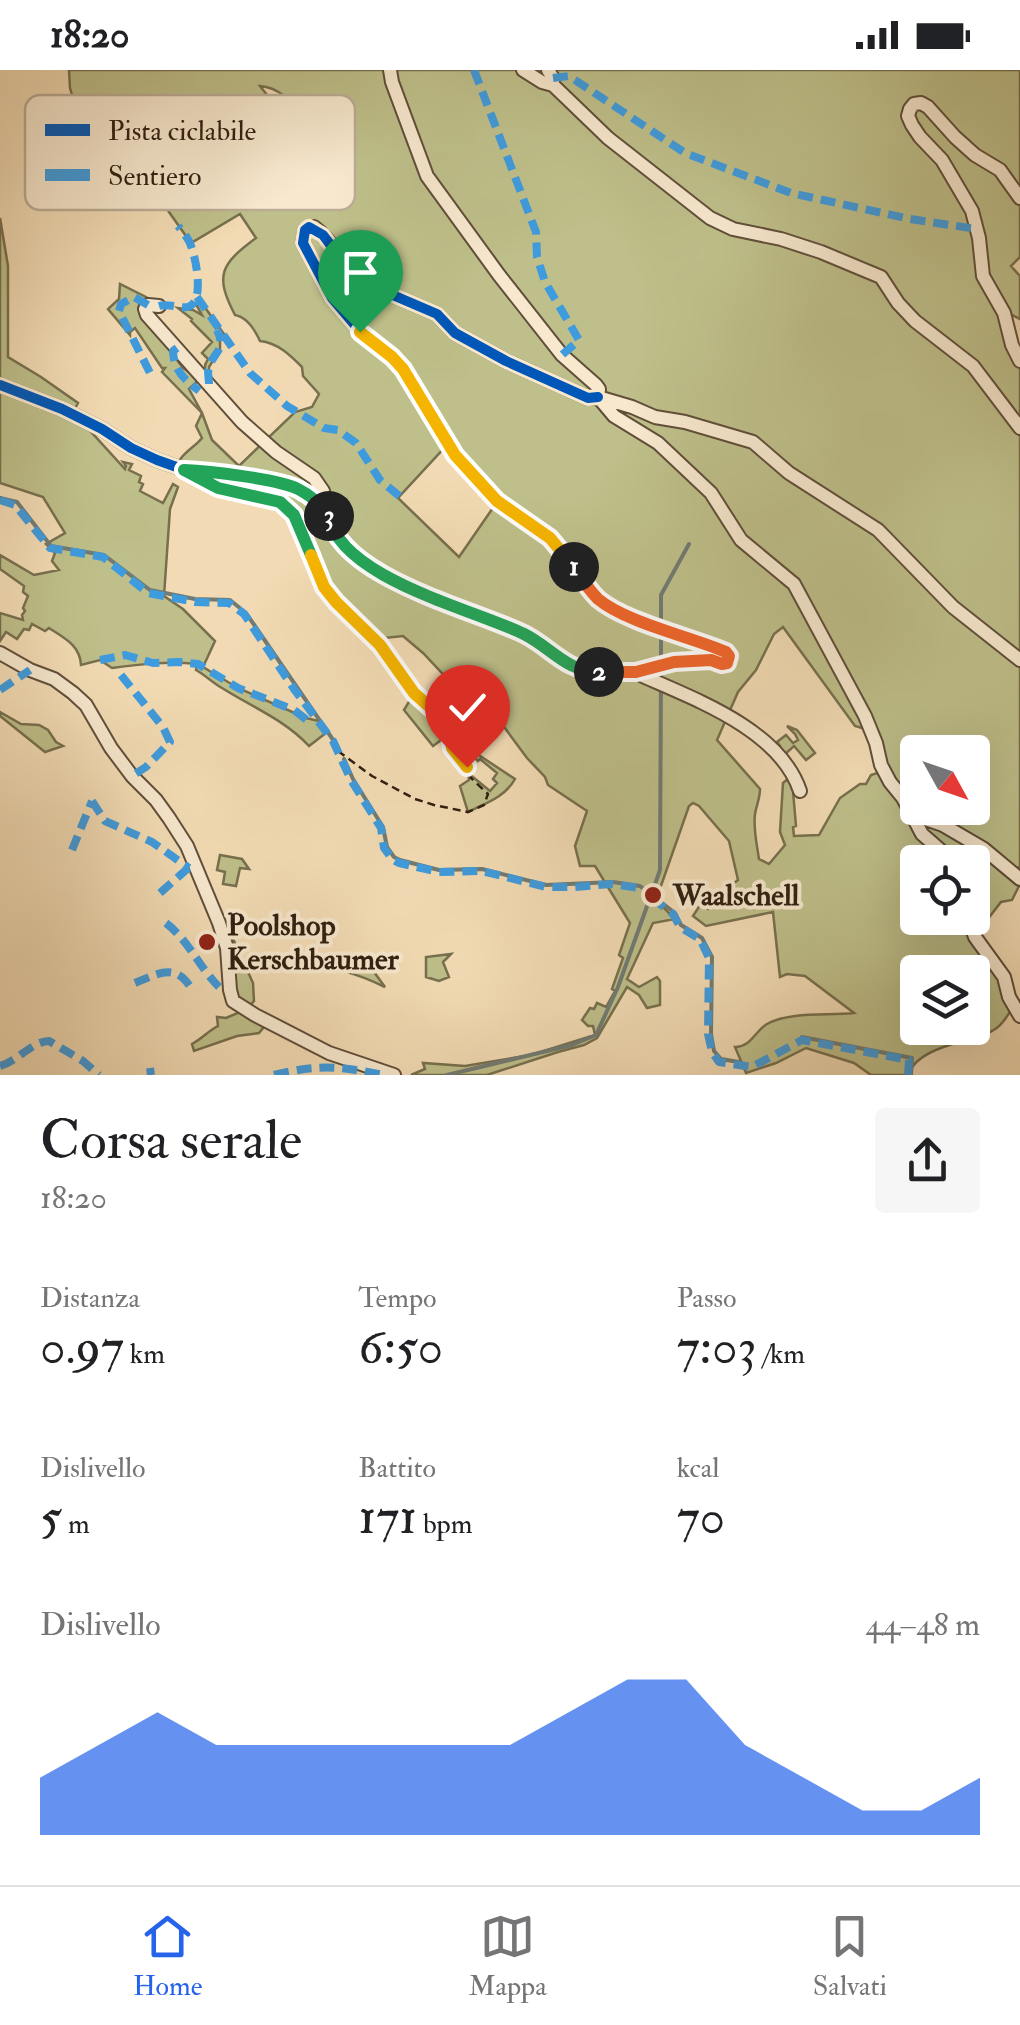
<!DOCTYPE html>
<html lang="it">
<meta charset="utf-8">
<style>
body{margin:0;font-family:"IM FELL Double Pica",serif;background:#f6f6f6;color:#202124;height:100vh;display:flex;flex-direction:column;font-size:38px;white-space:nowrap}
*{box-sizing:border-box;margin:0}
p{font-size:32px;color:#757577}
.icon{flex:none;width:55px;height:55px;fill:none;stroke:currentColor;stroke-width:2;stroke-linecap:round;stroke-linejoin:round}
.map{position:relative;height:1005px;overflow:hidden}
.panel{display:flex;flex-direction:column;background:#fff;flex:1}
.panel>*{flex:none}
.needle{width:65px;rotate:130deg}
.controls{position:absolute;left:900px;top:665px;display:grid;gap:20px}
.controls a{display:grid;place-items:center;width:90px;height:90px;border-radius:10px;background:#fff;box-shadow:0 10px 40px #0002;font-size:50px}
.pin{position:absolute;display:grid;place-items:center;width:85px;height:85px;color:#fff;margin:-102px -42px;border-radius:50% 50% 50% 0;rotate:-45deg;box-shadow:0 0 10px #0007}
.pin .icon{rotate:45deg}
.km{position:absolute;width:50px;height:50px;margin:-25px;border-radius:50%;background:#222;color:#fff;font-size:28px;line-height:50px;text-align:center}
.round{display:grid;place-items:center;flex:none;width:105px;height:105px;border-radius:10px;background:#f6f6f6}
.overview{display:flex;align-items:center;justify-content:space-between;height:170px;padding:0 40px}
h1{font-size:55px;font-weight:600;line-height:75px}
.stats{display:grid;grid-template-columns:repeat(3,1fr);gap:15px;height:170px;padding:10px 40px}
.stats div{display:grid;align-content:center}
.stats b{font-size:50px;font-weight:600}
.stats small{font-size:28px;font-weight:400}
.stats p{font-size:28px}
.chart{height:280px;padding:20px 40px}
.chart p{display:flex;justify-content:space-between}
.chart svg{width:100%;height:180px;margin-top:10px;fill:#2563eb;opacity:.7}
.status{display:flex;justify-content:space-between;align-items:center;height:70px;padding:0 50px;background:#fff;direction:ltr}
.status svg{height:28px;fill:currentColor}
.tabs{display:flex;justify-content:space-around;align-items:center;height:140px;border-top:2px solid #e0e0e0;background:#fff;font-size:28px;color:#757577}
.tabs a{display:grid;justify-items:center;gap:5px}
.tabs .selected{color:#2563eb}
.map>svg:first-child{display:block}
</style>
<div class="status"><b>18:20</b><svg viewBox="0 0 49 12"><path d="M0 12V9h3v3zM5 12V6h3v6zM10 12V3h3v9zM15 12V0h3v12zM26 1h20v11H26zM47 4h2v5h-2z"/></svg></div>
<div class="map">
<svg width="1020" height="1005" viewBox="0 0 1020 1005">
<rect width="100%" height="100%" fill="#f2dbb4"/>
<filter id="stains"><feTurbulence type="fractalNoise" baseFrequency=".002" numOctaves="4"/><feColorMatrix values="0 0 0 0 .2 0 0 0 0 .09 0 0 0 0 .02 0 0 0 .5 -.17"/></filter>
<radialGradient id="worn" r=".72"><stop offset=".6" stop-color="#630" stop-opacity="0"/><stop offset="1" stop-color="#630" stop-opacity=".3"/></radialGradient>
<path fill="#bebf8a" stroke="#776f4e" stroke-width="2.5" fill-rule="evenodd" d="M 69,0 L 1020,0 L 1020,187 L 1011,196 L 1020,206 L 1020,249 L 1010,244 L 1020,285 L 1020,796 L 1014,803 L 1020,814 L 1012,830 L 1001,832 L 987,850 L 972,860 L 1013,936 C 1008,946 1002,956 992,961 C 968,972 917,977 908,1005 L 871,1005 L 854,993 L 806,978 L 776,993 L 746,1003 L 735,977 C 752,976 754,962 767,954 C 790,941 829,946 854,943 L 805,906 L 787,904 L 780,907 L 773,842 L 706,856 L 693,846 L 700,835 L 708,839 L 721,823 L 738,810 L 729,771 L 699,736 L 693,733 L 689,736 L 656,830 L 675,849 L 653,853 L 627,909 L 639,917 L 657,907 L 660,911 L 660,935 L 647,938 L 639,925 L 627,917 L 597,968 L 584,975 L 558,982 L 487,1005 L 411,1005 L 425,999 L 423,993 L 465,996 L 531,985 L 595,965 L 593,956 L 588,956 L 582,950 L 590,938 L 594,939 L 597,933 L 606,937 L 615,921 L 612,919 L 623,888 L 619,885 L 630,853 L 595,796 L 580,796 L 575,776 L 587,741 L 548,715 L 545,707 L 527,688 L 479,623 L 467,618 L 456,618 L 423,583 L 403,566 L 375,569 L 328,521 L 293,441 L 219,414 L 178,393 C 183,382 194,378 202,368 L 196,356 L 202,343 L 162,302 L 165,298 L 162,298 L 135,258 L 130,262 L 130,265 L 108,239 L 119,229 L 120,214 L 146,227 L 139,234 L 174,275 L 169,279 L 183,298 L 200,309 L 189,319 L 202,343 L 212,370 L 239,396 L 295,342 L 312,337 L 319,324 L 303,306 L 302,297 C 290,285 278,273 260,271 C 255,260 247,247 235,245 C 214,205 221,194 256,168 L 240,144 L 191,173 L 164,135 L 132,86 L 125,69 L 118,30 L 77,42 L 70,18 ZM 260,16 C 298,19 316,72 326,103 C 304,89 303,77 291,57 C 282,43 270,29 260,16 ZM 448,374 L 497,432 L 459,487 L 398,428 ZM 783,557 L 855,656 L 872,661 L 884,701 L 871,705 L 866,714 L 860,714 L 840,728 L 819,765 L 794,766 L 793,757 L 796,756 L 793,721 L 797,712 L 784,685 L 794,676 L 806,690 L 815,683 L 797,660 L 787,656 L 795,664 L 798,670 L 793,673 L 786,665 L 777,672 L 780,676 L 774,682 L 793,705 L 783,713 L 780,762 L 785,775 L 769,794 L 759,789 C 757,775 753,758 755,744 C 756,736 760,729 760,719 L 717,670 L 738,622 L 756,600 L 774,564 ZM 918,682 L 972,682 L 972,738 L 918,738 ZM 918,792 L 972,792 L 972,848 L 918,848 ZM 918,902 L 972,902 L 972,958 L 918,958 Z
M 0,148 L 8,196 L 8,287 L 41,307 L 78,333 L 73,342 L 125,399 L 126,396 L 123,392 L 132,394 L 129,400 L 141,406 L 139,412 L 143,414 L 140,421 L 163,433 L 173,414 L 178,417 L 170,439 L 164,526 L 183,539 L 215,571 L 203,597 L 238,618 L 306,648 L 319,651 L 326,663 L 309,676 C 285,650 252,637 222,618 C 213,613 205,605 196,600 L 197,594 C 168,591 141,594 112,598 L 100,590 L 81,595 C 80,575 64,568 49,558 L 45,561 L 32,554 L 29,560 L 24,559 L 17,569 L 6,562 L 0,571 L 0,543 L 23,550 L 22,545 L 25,541 L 23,538 L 28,526 L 23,522 L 24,516 L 0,499 L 0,485 L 34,505 L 59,500 L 52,491 L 55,483 L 46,474 L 65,463 L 43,427 L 0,413 Z
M 199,229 L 226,267 L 220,271 L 220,279 L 209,297 L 209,314 C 205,304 202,298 208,289 L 202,283 L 212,272 L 191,251 L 192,249 L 178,238 L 193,240 L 202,245 L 197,236 Z
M 413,625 L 425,634 L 448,665 L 433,676 L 404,640 Z
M 0,642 L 21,654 L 39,655 L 48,660 L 56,672 L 63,676 L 45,682 L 0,646 Z
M 462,674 L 515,709 C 505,727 486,733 468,742 L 460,716 L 469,710 L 468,703 L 490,721 L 497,713 L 493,709 L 497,703 L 480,689 L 478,691 Z
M 220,785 L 242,789 L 249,799 L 240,798 L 236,816 L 223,814 L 225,802 L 217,800 Z
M 221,842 L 253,913 L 254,931 L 246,940 L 268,952 L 259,963 L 237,966 L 194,981 L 192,974 C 203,968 208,961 218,956 L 217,947 L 226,948 L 245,940 L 239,937 Z
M 451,884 L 443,892 L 449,907 L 439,911 L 426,907 L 426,887 Z
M 318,893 L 374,898 L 374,902 L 385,917 C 360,905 331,894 302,899 L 299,895 Z"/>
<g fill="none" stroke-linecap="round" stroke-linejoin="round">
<path stroke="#717b73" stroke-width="4" d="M 0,428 L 17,432 L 51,476 L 104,485 L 150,520 L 195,529 L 230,530 L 246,543 L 338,677
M 661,552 L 661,525 L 689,474
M 661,592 L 661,561
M 344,689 L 353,709 L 383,757 L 387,777 L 394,787 L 400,790 L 439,800 L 482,799 L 546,815 L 613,812 L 640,816 L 675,843 L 681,855 L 702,868 L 712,887 L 711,964 L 714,981 L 721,989 L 739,992
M 653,820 L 660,800 L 661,601
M 802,967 L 912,988 L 911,1005
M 447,1005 L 572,975 L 596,965 L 618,917 L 650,828"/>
<defs>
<path id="minor" d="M 390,0 L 392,12 L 427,106 L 499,205 L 562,285 L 596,315 L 599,319 L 598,327 L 614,346 L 658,373 L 711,423 L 741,470 L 794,514 L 865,646 L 876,673 L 881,695 L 890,712 L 903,728 L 922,764 L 954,792
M 523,0 L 542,12 L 553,15 L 608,68 L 710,148 L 733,159 L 781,169 L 821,182 L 881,207 L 898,233 L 915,251 L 973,296 L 1020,358
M 548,0 L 553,8 L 553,15
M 1020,128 L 1000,100 L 975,85 L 955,67 L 928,37 L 921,33 L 914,34 L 910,39 L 908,46 L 912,55 L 920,67 L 942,90 L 972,141 L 979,168 L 983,206 L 1004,243 L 1012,275 L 1020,291
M 159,236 L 148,235 L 145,239 L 147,245 L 242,352 L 276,382 L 314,408 L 323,421 L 324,427 L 321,437
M 0,315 L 62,339 L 102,359 L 131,378 L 157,390 L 185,400 L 279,413 L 296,418 L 325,440 L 334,463 L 354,486 L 400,514 L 519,562 L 580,601 L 636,602 L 674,592 L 711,590 L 722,594 L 727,593 L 729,587 L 726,582 L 696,569 L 636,549 L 604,533 L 595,526 L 562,480 L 550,468 L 497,431 L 455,385 L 403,299 L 392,287 L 360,261 L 332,228 L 303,173 L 305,160 L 314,157 C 331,169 338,189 352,203 C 359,208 367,213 374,217 L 437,244 L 455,263 L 506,291 L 588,328 L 598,327 L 632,337 L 655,347 L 685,352 L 753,372 L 789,403 L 878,460 L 953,537 L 1020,590
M 191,404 L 219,417 L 280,432 L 294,445 L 324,517 L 350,547 L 379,575 L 414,623 L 442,648 L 449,665 L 451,677 L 467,697
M 0,583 L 30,600 L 54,609 L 73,623 L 86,635 L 111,678 L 132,706 L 156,730 L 169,748 L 187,776 L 219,853 L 227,878 L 230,920 L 233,931 L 255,945 L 329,983 L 394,1005
M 636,603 C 691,628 779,658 800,721
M 911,744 L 943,755 L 984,779 L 1020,809
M 968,848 L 975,867 L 1004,907 L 1009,927 L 1020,946"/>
</defs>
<use href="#minor" stroke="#604e3a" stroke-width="16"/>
<path stroke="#301f11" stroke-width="2.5" stroke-dasharray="8 5" stroke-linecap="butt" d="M 338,681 L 372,706 L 415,729 L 434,735 L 468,742 L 484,735 L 488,724 L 470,707
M 649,825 L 652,828"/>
<use href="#minor" stroke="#f7e8ce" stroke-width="12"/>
<path stroke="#3e9bde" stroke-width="8" stroke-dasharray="15 8" stroke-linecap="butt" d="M 474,0 L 536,162 L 537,187 L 545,212 L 579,270 L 562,285
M 553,8 L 569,6 L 685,83 L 791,123 L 910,149 L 977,159
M 197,227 L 250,303 L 287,336 L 324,358 L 338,360 L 356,373 L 380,410 L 404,430
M 148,235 L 134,227 L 121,234 L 119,241 L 151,305
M 159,236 C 169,233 184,240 190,236 C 204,230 196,188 191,176 C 189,169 183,162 178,156
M 177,278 L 173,281 C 174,301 184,309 199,321
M 209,314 C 209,308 207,303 209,297 C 214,281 227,280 217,260
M 0,430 L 15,435 L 50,478 L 103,487 L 148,523 L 195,532 L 229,533 L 244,544 L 294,619 L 333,671 L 351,710 L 381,758 L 384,778 L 392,789 L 399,793 L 439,802 L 482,801 L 546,817 L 574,817 L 612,814 L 639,818 L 649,825
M 100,590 L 125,585 L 153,593 L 179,592 L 198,594 L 238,618 L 294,640 L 312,654
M 121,605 L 163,657 L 170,672 L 146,697 L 132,706
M 0,620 L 30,600
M 92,731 L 105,751 L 152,772 L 189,798
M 72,780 L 92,731
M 160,823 L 194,793
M 652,828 L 673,844 L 680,857 L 700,869 L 709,888 L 708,964 L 712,982 L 719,992 L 752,997 L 802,970 L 909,990 L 908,1005
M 166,853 C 189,871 199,897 219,917
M 135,913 C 157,904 175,892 191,918
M 0,996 C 18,991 31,972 49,971 L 83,991 L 99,1005
M 150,998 L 151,1005
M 274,1005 C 321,994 337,996 384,1005"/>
<defs>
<path id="cycleway" d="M 0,315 L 62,339 L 102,359 L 131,378 L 157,390 L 185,400 L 279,413 L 296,418 L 325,440 L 334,463 L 354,486 L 400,514 L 519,562 L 580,601 L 636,602 L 674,592 L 711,590 L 722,594 L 727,593 L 729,587 L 726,582 L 696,569 L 636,549 L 604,533 L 595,526 L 562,480 L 550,468 L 497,431 L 455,385 L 403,299 L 392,287 L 360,261 L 332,228 L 303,173 L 305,160 L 309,157 L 323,165 L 351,202 L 374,217 L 437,244 L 455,263 L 506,291 L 588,328 L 598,327"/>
</defs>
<use href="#cycleway" stroke="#f7e8ce" stroke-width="16"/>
<use href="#cycleway" stroke="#0057b8" stroke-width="10"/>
</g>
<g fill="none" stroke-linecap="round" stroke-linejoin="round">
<defs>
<path id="split-1" d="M 360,262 L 392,287 L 403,299 L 455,385 L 497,431 L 550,468 L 574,497"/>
<path id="split-2" d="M 574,497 C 581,508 589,520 598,529 C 625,552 691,567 726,582 L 729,586 L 727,593 L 722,594 L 711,590 L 674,592 L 636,602 L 599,602"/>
<path id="split-3" d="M 329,446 C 340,508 473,539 524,564 C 552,578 565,601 599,602"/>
<path id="split-4" d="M 311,485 L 294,445 L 280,432 L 218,418 L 184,400 C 209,401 278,409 298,419 C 310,425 322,436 329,446"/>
<path id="split-5" d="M 311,485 L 324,517 L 336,532 L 380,575 L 414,623 L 442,648 L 450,665 L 452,678 L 467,697"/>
</defs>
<use href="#split-1" stroke="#fff" stroke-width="20"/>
<use href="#split-2" stroke="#fff" stroke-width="20"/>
<use href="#split-3" stroke="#fff" stroke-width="20"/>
<use href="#split-4" stroke="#fff" stroke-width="20"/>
<use href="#split-5" stroke="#fff" stroke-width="20"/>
<use href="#split-1" stroke="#f5b400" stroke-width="12"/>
<use href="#split-2" stroke="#f0652b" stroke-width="12"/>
<use href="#split-3" stroke="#22a559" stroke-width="12"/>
<use href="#split-4" stroke="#22a559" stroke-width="12"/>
<use href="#split-5" stroke="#f5b400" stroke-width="12"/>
</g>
<g fill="#8f2418" stroke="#f7e8ce" stroke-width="4">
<circle cx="653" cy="825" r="10"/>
<circle cx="207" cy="872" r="10"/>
</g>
<g text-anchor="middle" stroke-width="8" stroke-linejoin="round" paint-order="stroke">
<g font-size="30" font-weight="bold" fill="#301f11" stroke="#f7e8ce" text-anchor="start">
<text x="673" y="835">Waalschell</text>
<text x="227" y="865">Poolshop<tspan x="227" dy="34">Kerschbaumer</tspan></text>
</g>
</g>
<rect x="25" y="25" width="330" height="115" rx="15" fill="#f7e8ce" stroke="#bbac95" stroke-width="2.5"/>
<rect x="45" y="54" width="45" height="12" fill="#0057b8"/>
<rect x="45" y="99" width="45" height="12" fill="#3e9bde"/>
<g font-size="28" fill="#301f11">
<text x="108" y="70">Pista ciclabile</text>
<text x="108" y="115">Sentiero</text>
</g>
<rect width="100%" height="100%" filter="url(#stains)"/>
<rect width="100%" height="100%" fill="url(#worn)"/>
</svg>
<div class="controls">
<a><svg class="needle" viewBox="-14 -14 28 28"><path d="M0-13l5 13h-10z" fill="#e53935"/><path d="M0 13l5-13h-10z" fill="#757577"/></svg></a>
<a><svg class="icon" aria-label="locate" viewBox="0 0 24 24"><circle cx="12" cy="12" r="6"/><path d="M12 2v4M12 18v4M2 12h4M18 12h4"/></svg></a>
<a><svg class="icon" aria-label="layers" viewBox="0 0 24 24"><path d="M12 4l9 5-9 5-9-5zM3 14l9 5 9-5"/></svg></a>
</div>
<div class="pin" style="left:360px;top:262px;background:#1e9e55"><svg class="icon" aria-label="arrive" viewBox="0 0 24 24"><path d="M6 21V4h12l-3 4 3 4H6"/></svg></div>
<div class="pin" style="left:467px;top:697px;background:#d93025"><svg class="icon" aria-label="check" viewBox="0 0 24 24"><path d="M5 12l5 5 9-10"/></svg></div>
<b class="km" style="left:574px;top:497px">1</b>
<b class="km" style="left:599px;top:602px">2</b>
<b class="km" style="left:329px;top:446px">3</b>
</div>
<section class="panel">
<div class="overview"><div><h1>Corsa serale</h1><p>18:20</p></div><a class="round"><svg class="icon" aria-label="share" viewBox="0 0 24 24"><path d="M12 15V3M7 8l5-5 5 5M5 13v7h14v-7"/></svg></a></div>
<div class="stats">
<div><p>Distanza</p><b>0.97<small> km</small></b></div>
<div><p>Tempo</p><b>6:50</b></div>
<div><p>Passo</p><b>7:03<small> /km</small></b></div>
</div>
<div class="stats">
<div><p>Dislivello</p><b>5<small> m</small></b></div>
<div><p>Battito</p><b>171<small> bpm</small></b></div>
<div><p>kcal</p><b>70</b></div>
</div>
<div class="chart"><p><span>Dislivello</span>44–48 m</p>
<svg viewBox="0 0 160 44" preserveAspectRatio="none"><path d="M0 44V30L10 22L20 14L30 22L40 22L50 22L60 22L70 22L80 22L90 14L100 6L110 6L120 22L130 30L140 38L150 38L160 30V44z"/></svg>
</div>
</section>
<nav class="tabs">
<a class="selected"><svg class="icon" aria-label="home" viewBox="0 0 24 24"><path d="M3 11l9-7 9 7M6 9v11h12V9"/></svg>Home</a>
<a><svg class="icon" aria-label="map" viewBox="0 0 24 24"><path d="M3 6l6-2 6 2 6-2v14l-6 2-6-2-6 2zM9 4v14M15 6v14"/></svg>Mappa</a>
<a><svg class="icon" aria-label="saved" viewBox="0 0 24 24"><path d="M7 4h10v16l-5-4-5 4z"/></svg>Salvati</a>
</nav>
